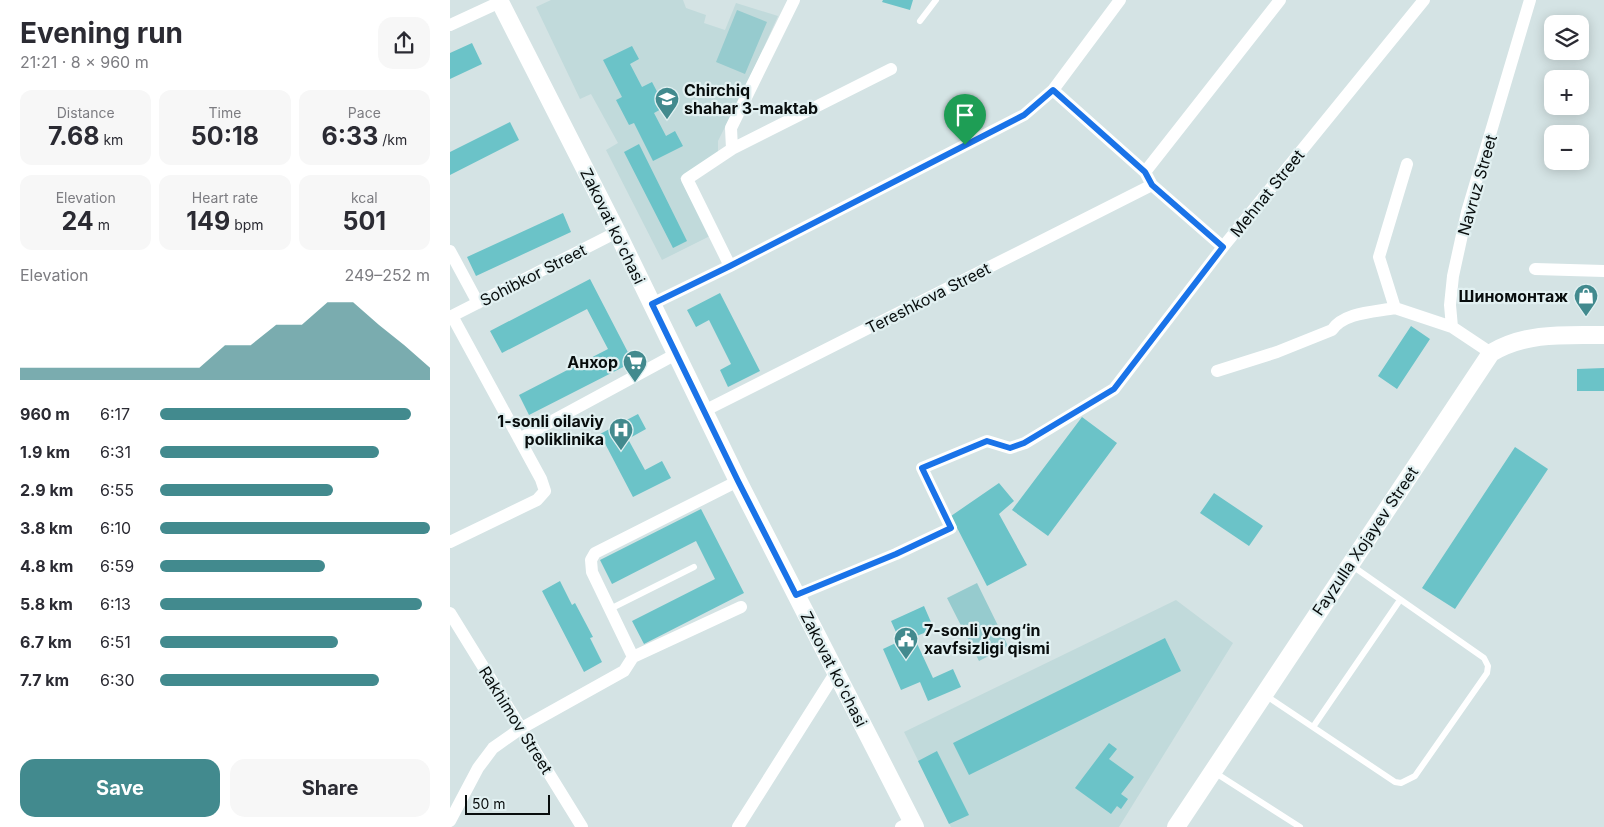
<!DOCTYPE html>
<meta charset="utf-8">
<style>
body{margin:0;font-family:Inter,sans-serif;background:#f7f7f7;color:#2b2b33;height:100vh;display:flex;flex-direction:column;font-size:19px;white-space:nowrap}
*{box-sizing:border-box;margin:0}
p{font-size:16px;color:#7c7c81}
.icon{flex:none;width:28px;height:28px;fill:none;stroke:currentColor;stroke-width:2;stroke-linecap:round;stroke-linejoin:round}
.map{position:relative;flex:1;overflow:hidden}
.details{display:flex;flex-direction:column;background:#fff;width:450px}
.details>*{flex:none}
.tools{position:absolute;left:1094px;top:15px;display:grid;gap:10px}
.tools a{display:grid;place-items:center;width:45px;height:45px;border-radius:10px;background:#fff;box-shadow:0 2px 12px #0003;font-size:25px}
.scale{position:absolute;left:15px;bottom:12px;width:85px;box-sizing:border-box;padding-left:5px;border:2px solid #080d0d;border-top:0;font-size:14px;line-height:18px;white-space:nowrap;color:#080d0d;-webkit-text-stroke:4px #e1f0f1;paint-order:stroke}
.pin{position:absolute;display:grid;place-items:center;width:42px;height:42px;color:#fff;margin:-51px -21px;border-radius:50% 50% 50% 0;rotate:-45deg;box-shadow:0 0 5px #0007}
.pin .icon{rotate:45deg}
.round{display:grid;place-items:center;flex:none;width:52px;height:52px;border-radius:15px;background:#f7f7f7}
.summary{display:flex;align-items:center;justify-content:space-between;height:85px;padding:0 20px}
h1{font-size:28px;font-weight:700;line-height:38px}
.metrics{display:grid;grid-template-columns:repeat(3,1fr);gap:8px;height:85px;padding:5px 20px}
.metrics div{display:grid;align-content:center;border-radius:12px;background:#f7f7f7;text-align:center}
.metrics b{font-size:25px;font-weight:700}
.metrics small{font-size:14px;font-weight:400}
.metrics p{font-size:14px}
.chart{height:140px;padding:10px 20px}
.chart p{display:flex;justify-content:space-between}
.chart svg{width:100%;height:90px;margin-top:5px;fill:#428a8e;opacity:.7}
.primary-button{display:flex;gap:10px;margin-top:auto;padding:10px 20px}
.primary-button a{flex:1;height:58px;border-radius:15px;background:#428a8e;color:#fff;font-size:20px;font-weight:700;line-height:58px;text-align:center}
.primary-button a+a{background:#f7f7f7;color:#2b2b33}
ul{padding:0 20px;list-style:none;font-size:16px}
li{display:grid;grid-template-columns:80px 60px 1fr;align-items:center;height:38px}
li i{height:12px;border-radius:6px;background:#428a8e}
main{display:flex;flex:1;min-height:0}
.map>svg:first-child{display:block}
</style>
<main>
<section class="details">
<div class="summary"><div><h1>Evening run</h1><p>21:21 · 8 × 960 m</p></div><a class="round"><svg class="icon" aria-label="share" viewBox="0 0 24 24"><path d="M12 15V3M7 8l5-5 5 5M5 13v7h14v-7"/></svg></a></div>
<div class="metrics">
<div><p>Distance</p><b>7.68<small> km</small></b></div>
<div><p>Time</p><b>50:18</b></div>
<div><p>Pace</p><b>6:33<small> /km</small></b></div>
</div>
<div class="metrics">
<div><p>Elevation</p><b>24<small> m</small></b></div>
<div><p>Heart rate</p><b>149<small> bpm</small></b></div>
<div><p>kcal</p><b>501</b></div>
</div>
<div class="chart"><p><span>Elevation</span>249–252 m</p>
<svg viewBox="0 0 160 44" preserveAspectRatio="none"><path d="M0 44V38L10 38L20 38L30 38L40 38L50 38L60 38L70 38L80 27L90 27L100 17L110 17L120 6L130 6L140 17L150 27L160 38V44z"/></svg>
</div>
<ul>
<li><b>960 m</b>6:17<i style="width:93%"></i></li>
<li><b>1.9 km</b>6:31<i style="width:81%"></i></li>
<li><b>2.9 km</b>6:55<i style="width:64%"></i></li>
<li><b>3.8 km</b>6:10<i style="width:100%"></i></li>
<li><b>4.8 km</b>6:59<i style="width:61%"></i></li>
<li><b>5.8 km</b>6:13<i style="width:97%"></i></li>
<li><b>6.7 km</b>6:51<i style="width:66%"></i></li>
<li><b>7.7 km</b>6:30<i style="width:81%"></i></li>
</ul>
<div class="primary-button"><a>Save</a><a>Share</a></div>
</section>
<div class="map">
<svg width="1154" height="827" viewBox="0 0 1154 827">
<rect width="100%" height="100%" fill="#d4e3e4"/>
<path fill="#c1dadb" d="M 101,0 L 233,0 L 236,8 L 256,15 L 254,23 L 275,30 L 286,3 L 328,16 L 303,71 L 268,141 L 268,152 L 230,178 L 260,236 L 212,260 L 156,150 L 168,143 L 141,94 L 130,99 L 86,7 Z
M 726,600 L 783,643 L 669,827 L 501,827 L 454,732 Z"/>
<path fill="#96cbce" d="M 287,10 L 317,22 L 295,74 L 266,62 Z
M 527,583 L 558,646 L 529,661 L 497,598 Z"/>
<path fill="#6bc3c8" d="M 433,0 L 463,0 L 460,10 L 432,2 Z
M 22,43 L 32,64 L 0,79 L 0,53 Z
M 182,46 L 189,59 L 180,64 L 192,87 L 202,82 L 215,107 L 204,113 L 216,136 L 225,131 L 233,146 L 203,161 L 184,123 L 179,125 L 166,100 L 172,97 L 153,60 Z
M 60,122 L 69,140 L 0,175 L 0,152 Z
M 189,144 L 237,241 L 223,248 L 174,152 Z
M 113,213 L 121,232 L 26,276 L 17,257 Z
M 140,279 L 183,362 L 79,415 L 69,395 L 158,349 L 137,309 L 52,353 L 40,331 Z
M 270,293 L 310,371 L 278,387 L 270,370 L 281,364 L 259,320 L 246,327 L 237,310 Z
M 961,326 L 980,339 L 947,389 L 928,376 Z
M 1154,368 L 1154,391 L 1127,391 L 1127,369 Z
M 188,414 L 196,429 L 178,439 L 195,470 L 212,461 L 221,478 L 183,497 L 150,434 Z
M 632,417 L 667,443 L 598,536 L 562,510 Z
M 1065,447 L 1098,469 L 1005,609 L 972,588 Z
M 549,483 L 564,501 L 549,514 L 577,565 L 537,586 L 501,516 Z
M 764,493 L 813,526 L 799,546 L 750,513 Z
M 251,509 L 294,593 L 194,644 L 182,621 L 265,579 L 246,541 L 162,584 L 150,560 Z
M 110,581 L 122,605 L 125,603 L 143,637 L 140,638 L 152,662 L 134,672 L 92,591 Z
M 474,606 L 484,629 L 464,637 L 483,678 L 503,669 L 511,687 L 478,701 L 470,682 L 451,690 L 433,649 L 450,641 L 441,621 Z
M 715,638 L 731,671 L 519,775 L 503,743 Z
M 659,743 L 667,749 L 659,759 L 684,777 L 671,794 L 678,799 L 671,809 L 667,806 L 661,814 L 625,788 Z
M 487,751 L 519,815 L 499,824 L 468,761 Z"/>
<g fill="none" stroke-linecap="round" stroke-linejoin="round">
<path stroke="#fff" stroke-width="6" d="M 470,21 L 486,0
M 160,609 L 244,567
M 815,695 L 945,782 L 951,783 L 965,776 L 1037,673 L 1038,666 L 1034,658 L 901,565
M 863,727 L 950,600
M 764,772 L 850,827"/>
<path stroke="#fff" stroke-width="12" d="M 0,25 L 50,2
M 603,90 L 695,172 L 702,185 L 773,247
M 282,149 L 281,128 L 344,0
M 957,164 L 929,257 L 945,308 L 1002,327
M 695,172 L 830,0
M 0,251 L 28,303
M 280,266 L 237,179 L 282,149 L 441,69
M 1085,269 L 1154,271
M 202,304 L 280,266 L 574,115 L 603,90 L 670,0
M 0,317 L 167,232
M 1041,353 L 1002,327 L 1000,305 L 1003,276 L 1017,212 L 1080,0
M 767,371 L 827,352 L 882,330 C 894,312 925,312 945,308
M 254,411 L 702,185
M 69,439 L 226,354
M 0,542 L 87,500 L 95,491 L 91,479 L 2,316
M 347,595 L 446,554 L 501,528 L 472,468 L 537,441 L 560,448 L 575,443 L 664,389 L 773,247 L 974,0
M 0,613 L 132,827
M 183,657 L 142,572 L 141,560 L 145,553 L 288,481
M 0,821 L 28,768 L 43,748 L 70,729 L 174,671 L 183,657 L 291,607
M 288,827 L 386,672
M 451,827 L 462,821"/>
<path stroke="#fff" stroke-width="18" d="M 49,0 L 167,232 L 288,481 L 465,827
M 726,827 L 1041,353 C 1076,332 1115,335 1154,335"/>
</g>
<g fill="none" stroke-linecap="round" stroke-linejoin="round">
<defs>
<path id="route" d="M 603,90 L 695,172 L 702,185 L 773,247 L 664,389 L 574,443 L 560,448 L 537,441 L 472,468 L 501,528 L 446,554 L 346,595 L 288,481 L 202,304 L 280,266 L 574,115 Z"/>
</defs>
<use href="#route" stroke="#fff" stroke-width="10"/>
<use href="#route" stroke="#1a73e8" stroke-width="6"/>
</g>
<defs>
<symbol id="school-pin" viewBox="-11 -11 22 30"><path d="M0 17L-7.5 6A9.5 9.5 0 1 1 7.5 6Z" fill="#428a8e" stroke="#e1f0f1"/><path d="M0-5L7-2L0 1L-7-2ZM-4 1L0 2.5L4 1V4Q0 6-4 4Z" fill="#fff"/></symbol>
<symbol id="shop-pin" viewBox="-11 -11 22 30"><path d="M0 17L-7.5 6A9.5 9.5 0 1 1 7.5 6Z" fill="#428a8e" stroke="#e1f0f1"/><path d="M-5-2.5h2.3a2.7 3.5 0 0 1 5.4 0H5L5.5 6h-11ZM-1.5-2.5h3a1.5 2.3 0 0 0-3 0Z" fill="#fff"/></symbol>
<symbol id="supermarket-pin" viewBox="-11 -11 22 30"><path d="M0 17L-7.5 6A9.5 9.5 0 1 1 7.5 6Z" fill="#428a8e" stroke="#e1f0f1"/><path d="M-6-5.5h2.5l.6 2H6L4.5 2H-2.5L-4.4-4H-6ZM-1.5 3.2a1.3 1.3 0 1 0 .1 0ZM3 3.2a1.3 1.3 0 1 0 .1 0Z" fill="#fff"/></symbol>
<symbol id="hospital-pin" viewBox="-11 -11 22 30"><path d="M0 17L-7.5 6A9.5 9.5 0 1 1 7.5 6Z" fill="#428a8e" stroke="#e1f0f1"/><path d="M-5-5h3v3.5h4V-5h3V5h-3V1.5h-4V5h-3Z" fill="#fff"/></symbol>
<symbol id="civic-pin" viewBox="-11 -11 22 30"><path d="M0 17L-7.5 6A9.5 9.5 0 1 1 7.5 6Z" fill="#428a8e" stroke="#e1f0f1"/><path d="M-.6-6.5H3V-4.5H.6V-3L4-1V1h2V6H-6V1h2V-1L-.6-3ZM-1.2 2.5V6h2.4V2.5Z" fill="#fff"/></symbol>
</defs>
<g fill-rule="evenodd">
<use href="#school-pin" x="203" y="85" width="28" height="38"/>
<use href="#shop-pin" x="1122" y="282" width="28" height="38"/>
<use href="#supermarket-pin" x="171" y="348" width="28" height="38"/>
<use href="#hospital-pin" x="157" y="416" width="28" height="38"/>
<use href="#civic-pin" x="442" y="625" width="28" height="38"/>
</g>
<g text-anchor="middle" stroke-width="4.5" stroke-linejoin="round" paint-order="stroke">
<g font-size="16" font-weight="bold" fill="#080d0d" stroke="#e1f0f1" text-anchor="end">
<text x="234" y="96" text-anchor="start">Chirchiq<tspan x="234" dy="18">shahar 3-maktab</tspan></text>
<text x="1118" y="302">Шиномонтаж</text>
<text x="168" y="368">Анхор</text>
<text x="154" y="427">1-sonli oilaviy<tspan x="154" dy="18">poliklinika</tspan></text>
<text x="474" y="636" text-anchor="start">7-sonli yong‘in<tspan x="474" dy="18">xavfsizligi qismi</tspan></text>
</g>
<g font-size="16" fill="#080d0d" stroke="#e1f0f1">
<text transform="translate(1027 185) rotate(-74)" y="6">Navruz Street</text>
<text transform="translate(817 193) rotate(-51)" y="6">Mehnat Street</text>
<text transform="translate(163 226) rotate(64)" y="6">Zakovat ko'chasi</text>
<text transform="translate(83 275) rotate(-27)" y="6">Sohibkor Street</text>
<text transform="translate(478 298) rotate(-27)" y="6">Tereshkova Street</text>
<text transform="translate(915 541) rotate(-56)" y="6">Fayzulla Xojayev Street</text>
<text transform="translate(384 669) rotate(63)" y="6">Zakovat ko'chasi</text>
<text transform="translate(66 720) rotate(58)" y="6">Rakhimov Street</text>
</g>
</g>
</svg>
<div class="tools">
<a><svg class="icon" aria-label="layers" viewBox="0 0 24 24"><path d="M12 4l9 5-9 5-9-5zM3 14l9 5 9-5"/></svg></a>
<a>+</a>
<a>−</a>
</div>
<div class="scale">50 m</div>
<div class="pin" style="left:515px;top:145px;background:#1e9e55"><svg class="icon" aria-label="arrive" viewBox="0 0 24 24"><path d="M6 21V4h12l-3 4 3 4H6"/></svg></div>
</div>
</main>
